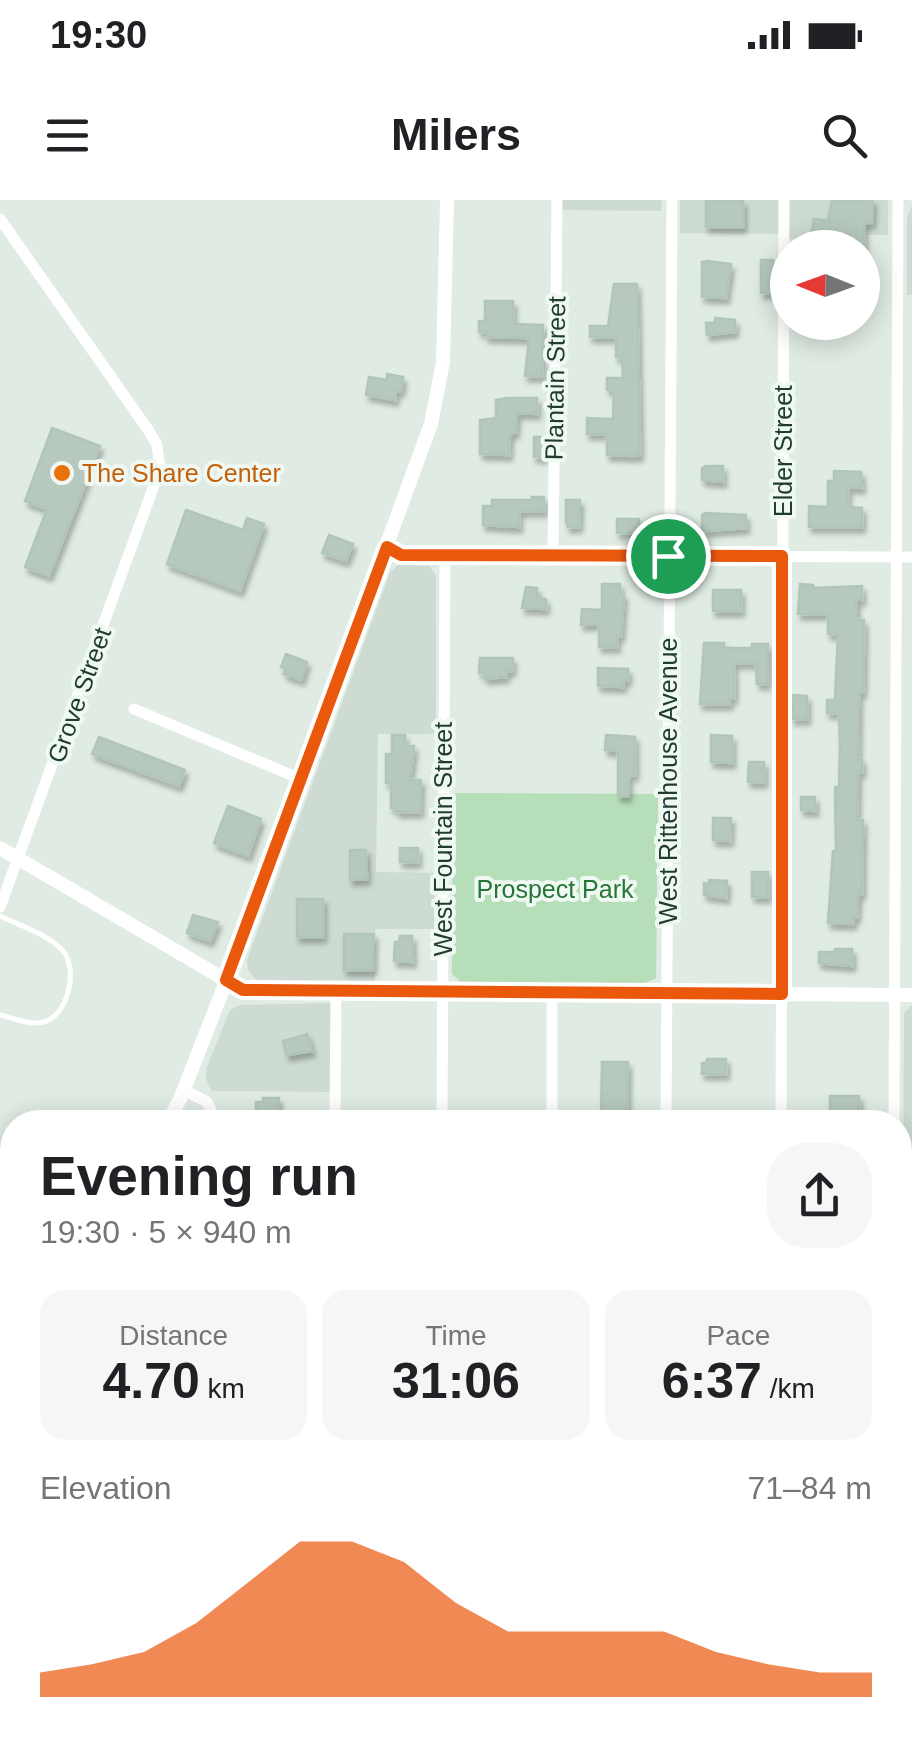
<!DOCTYPE html>
<meta charset="utf-8">
<style>
body{margin:0;font-family:Helvetica,sans-serif;background:#f6f6f6;color:#202124;height:100vh;display:flex;flex-direction:column;font-size:38px;white-space:nowrap}
*{box-sizing:border-box;margin:0}
p{font-size:32px;color:#757577}
.icon{flex:none;width:55px;height:55px;fill:none;stroke:currentColor;stroke-width:2;stroke-linecap:round;stroke-linejoin:round}
.map{position:relative;flex:1;overflow:hidden}
.drawer{position:absolute;left:0px;top:910px;width:912px;height:642px;display:flex;flex-direction:column;background:#fff;border-radius:40px 40px 0 0;box-shadow:0 5px 25px #0003}
.drawer>*{flex:none}
.needle{width:65px;rotate:271deg}
.tools{position:absolute;left:770px;top:30px;display:grid;gap:20px}
.tools a{display:grid;place-items:center;width:110px;height:110px;border-radius:50%;background:#fff;box-shadow:0 5px 25px #0003;font-size:50px}
.pin{position:absolute;display:grid;place-items:center;width:85px;height:85px;color:#fff;margin:-42px;border:5px solid #fff;border-radius:50%;box-shadow:0 2px 10px #0007}
.round{display:grid;place-items:center;flex:none;width:105px;height:105px;border-radius:40px;background:#f6f6f6}
.summary{display:flex;align-items:center;justify-content:space-between;height:170px;padding:0 40px}
h1{font-size:55px;font-weight:600;line-height:75px}
.figures{display:grid;grid-template-columns:repeat(3,1fr);gap:15px;height:170px;padding:10px 40px}
.figures div{display:grid;align-content:center;border-radius:25px;background:#f6f6f6;text-align:center}
.figures b{font-size:50px;font-weight:600}
.figures small{font-size:28px;font-weight:400}
.figures p{font-size:28px}
.chart{height:280px;padding:20px 40px}
.chart p{display:flex;justify-content:space-between}
.chart svg{width:100%;height:180px;margin-top:10px;fill:#ea580c;opacity:.7}
.status{display:flex;justify-content:space-between;align-items:center;height:70px;padding:0 50px;background:#fff;direction:ltr}
.status svg{height:28px;fill:currentColor}
header{display:flex;justify-content:space-between;align-items:center;height:130px;padding:0 40px;background:#fff;font-size:45px;font-weight:600}
.map>svg:first-child{display:block}
</style>
<div class="status"><b>19:30</b><svg viewBox="0 0 49 12"><path d="M0 12V9h3v3zM5 12V6h3v6zM10 12V3h3v9zM15 12V0h3v12zM26 1h20v11H26zM47 4h2v5h-2z"/></svg></div>
<header><svg class="icon" aria-label="menu" viewBox="0 0 24 24"><path d="M4 6h16M4 12h16M4 18h16"/></svg>Milers<svg class="icon" aria-label="search" viewBox="0 0 24 24"><circle cx="10" cy="10" r="6"/><path d="M15 15l6 6"/></svg></header>
<div class="map">
<svg width="912" height="1551" viewBox="0 0 912 1551">
<defs>
<filter id="shadow"><feDropShadow dx="3" dy="5.5" stdDeviation="2.5" flood-color="#0004"/></filter>
</defs>
<rect width="100%" height="100%" fill="#dfebe3"/>
<path fill="#cddbd2" d="M 562,0 L 662,0 L 661,11 L 562,10 Z
M 680,0 L 781,0 L 781,34 L 680,33 Z
M 789,0 L 888,0 L 888,35 L 826,35 L 825,39 L 789,39 Z
M 912,5 L 912,95 L 907,95 L 907,17 Z
M 398,365 L 430,366 L 436,376 L 436,534 L 378,534 L 376,672 L 434,673 L 434,729 L 375,729 L 375,783 L 257,781 L 248,770 L 247,760 L 390,373 Z
M 332,803 L 331,892 L 212,891 L 206,879 L 206,869 L 230,810 L 240,805 Z
M 912,805 L 912,1013 L 903,1013 L 904,813 Z
M 900,1309 L 912,1309 L 912,1376 L 900,1370 Z"/>
<path fill="#b6deb8" d="M 453,593 L 658,594 L 656,778 L 643,784 L 462,783 L 452,774 Z"/>
<path fill="#b7c9be" stroke="#b1c5b9" stroke-width="2.5" filter="url(#shadow)" d="M 832,0 L 873,0 L 872,23 L 864,23 L 864,48 L 809,48 L 814,19 L 828,21 Z
M 706,1 L 743,1 L 743,27 L 706,27 Z
M 761,60 L 773,60 L 774,93 L 761,93 Z
M 707,61 L 731,64 L 726,98 L 702,97 L 702,62 Z
M 614,84 L 637,84 L 640,242 L 640,255 L 635,256 L 607,255 L 607,234 L 587,234 L 587,218 L 613,219 L 614,191 L 607,190 L 607,178 L 623,178 L 622,157 L 616,157 L 616,137 L 590,137 L 590,126 L 608,126 Z
M 485,101 L 513,101 L 513,124 L 543,125 L 542,176 L 525,176 L 529,138 L 486,137 L 487,132 L 479,132 L 479,121 L 485,121 Z
M 715,118 L 735,120 L 735,132 L 707,135 L 706,123 L 715,123 Z
M 387,174 L 403,177 L 401,191 L 396,191 L 395,200 L 366,195 L 369,177 L 387,180 Z
M 507,198 L 537,198 L 537,214 L 517,213 L 516,232 L 510,234 L 509,255 L 480,254 L 480,220 L 496,218 L 496,200 Z
M 52,228 L 100,246 L 49,376 L 25,367 L 47,309 L 25,301 Z
M 534,237 L 545,237 L 545,257 L 534,257 Z
M 706,266 L 723,266 L 723,282 L 702,280 L 702,268 Z
M 834,271 L 861,272 L 862,288 L 848,287 L 848,307 L 862,308 L 862,327 L 809,327 L 809,306 L 828,307 L 828,281 L 834,281 Z
M 532,297 L 544,297 L 544,311 L 519,311 L 519,327 L 483,325 L 483,306 L 492,306 L 492,300 L 532,300 Z
M 566,300 L 580,300 L 579,327 L 568,327 L 566,322 Z
M 186,310 L 243,330 L 247,318 L 264,324 L 240,391 L 167,364 Z
M 705,313 L 746,315 L 746,328 L 705,331 L 702,328 L 702,315 Z
M 617,319 L 639,319 L 639,333 L 617,333 Z
M 329,335 L 353,344 L 346,361 L 322,353 Z
M 602,384 L 620,384 L 620,395 L 624,395 L 621,436 L 617,436 L 617,447 L 599,447 L 599,424 L 581,425 L 582,409 L 602,410 Z
M 800,384 L 813,385 L 813,388 L 862,386 L 862,400 L 856,399 L 857,420 L 864,420 L 864,446 L 863,492 L 859,492 L 858,559 L 862,559 L 862,572 L 858,572 L 857,620 L 863,620 L 862,694 L 858,694 L 857,717 L 854,717 L 853,724 L 828,723 L 833,651 L 836,651 L 835,587 L 839,587 L 840,546 L 839,513 L 827,513 L 827,500 L 835,500 L 838,434 L 828,434 L 828,414 L 798,414 Z
M 526,387 L 537,388 L 537,398 L 546,399 L 546,409 L 522,408 Z
M 713,390 L 741,390 L 741,411 L 713,411 Z
M 704,443 L 724,443 L 724,448 L 752,448 L 752,444 L 768,444 L 767,484 L 757,484 L 756,463 L 734,463 L 734,498 L 729,498 L 730,504 L 700,504 Z
M 286,454 L 307,462 L 301,480 L 284,474 L 286,469 L 281,467 Z
M 480,458 L 513,458 L 512,471 L 506,471 L 506,477 L 485,479 L 485,473 L 479,473 Z
M 598,468 L 628,469 L 628,480 L 623,480 L 623,487 L 598,486 Z
M 792,495 L 807,496 L 807,519 L 792,519 Z
M 392,535 L 405,535 L 405,546 L 414,546 L 410,580 L 421,580 L 420,612 L 397,612 L 397,608 L 391,608 L 391,583 L 386,583 L 386,554 L 392,554 Z
M 606,535 L 635,537 L 635,575 L 629,575 L 628,596 L 618,596 L 618,551 L 605,550 Z
M 711,535 L 732,536 L 732,563 L 711,562 Z
M 99,537 L 185,570 L 179,586 L 92,554 Z
M 749,562 L 764,562 L 764,582 L 748,582 Z
M 801,597 L 815,597 L 815,611 L 801,610 Z
M 228,606 L 261,619 L 248,656 L 214,643 Z
M 713,618 L 731,618 L 730,641 L 713,640 Z
M 400,648 L 418,648 L 418,662 L 400,662 Z
M 350,650 L 366,650 L 367,679 L 350,680 Z
M 752,672 L 768,672 L 768,697 L 752,697 Z
M 709,680 L 727,681 L 726,698 L 704,695 L 704,683 L 709,684 Z
M 297,699 L 323,699 L 323,737 L 297,737 Z
M 193,715 L 218,722 L 210,741 L 187,733 Z
M 344,734 L 374,734 L 373,770 L 344,770 Z
M 400,736 L 412,736 L 413,762 L 394,761 L 395,742 L 399,742 Z
M 835,749 L 852,749 L 852,766 L 819,763 L 819,752 L 835,752 Z
M 307,834 L 312,851 L 287,855 L 283,841 Z
M 707,859 L 726,859 L 726,874 L 702,874 L 702,863 L 706,863 Z
M 602,862 L 628,862 L 627,922 L 601,922 Z
M 830,896 L 859,896 L 859,922 L 830,922 Z
M 263,898 L 279,898 L 278,912 L 273,917 L 256,917 L 256,902 L 263,902 Z
M 702,912 L 729,912 L 729,922 L 702,922 Z"/>
<g fill="none" stroke-linecap="round" stroke-linejoin="round">
<path stroke="#fff" stroke-width="5" d="M 0,716 C 19,725 49,735 63,751 C 78,769 69,811 47,821 C 34,827 13,818 0,815
M 900,1009 L 912,1009"/>
<path stroke="#fff" stroke-width="11" d="M 0,19 L 149,231 L 157,245 L 160,269 L 0,707
M 387,347 L 401,355 L 912,357
M 553,356 L 557,0
M 134,509 L 301,579
M 552,793 L 552,922
M 184,890 L 207,902 L 217,922
M 335,922 L 336,791
M 442,922 L 445,355
M 666,922 L 672,0
M 781,922 L 784,0
M 894,922 L 898,0
M 900,1387 L 912,1387
M 2,1551 L 5,1387
M 111,1551 L 112,1540
M 222,1551 L 222,1540
M 383,1551 L 384,1540
M 602,1551 L 602,1540
M 765,1551 L 765,1540"/>
<path stroke="#fff" stroke-width="14" d="M 0,648 L 243,790 L 912,795
M 168,922 L 181,897 L 234,761 L 431,224 L 443,162 L 447,0
M 0,1134 L 12,1119"/>
</g>
<g fill="none" stroke-linecap="round" stroke-linejoin="round">
<defs>
<path id="route" d="M 387,347 L 401,355 L 782,356 L 782,794 L 243,790 L 226,780 Z"/>
</defs>
<use href="#route" stroke="#fff" stroke-width="20"/>
<use href="#route" stroke="#ea580c" stroke-width="12"/>
</g>
<circle fill="#e8710a" stroke="#eff8f2" stroke-width="4" cx="62" cy="273" r="10"/>
<g text-anchor="middle" stroke-width="8" stroke-linejoin="round" paint-order="stroke">
<g font-size="25" fill="#1f3c2e" stroke="#eff8f2">
<text transform="translate(555 178) rotate(-89)" y="9">Plantain Street</text>
<text transform="translate(783 251) rotate(-90)" y="9">Elder Street</text>
<text transform="translate(79 495) rotate(-70)" y="9">Grove Street</text>
<text transform="translate(668 581) rotate(-90)" y="9">West Rittenhouse Avenue</text>
<text transform="translate(443 639) rotate(-90)" y="9">West Fountain Street</text>
</g>
<g font-size="25" fill="#c56008" stroke="#eff8f2" text-anchor="start">
<text x="82" y="282">The Share Center</text>
</g>
<g font-size="25" fill="#267635" stroke="#eff8f2">
<text x="555" y="698">Prospect Park</text>
</g>
</g>
</svg>
<div class="tools">
<a><svg class="needle" viewBox="-14 -14 28 28"><path d="M0-13l5 13h-10z" fill="#e53935"/><path d="M0 13l5-13h-10z" fill="#757577"/></svg></a>
</div>
<div class="pin" style="left:668px;top:356px;background:#1e9e55"><svg class="icon" aria-label="arrive" viewBox="0 0 24 24"><path d="M6 21V4h12l-3 4 3 4H6"/></svg></div>
<section class="drawer">
<div class="summary"><div><h1>Evening run</h1><p>19:30 · 5 × 940 m</p></div><a class="round"><svg class="icon" aria-label="share" viewBox="0 0 24 24"><path d="M12 15V3M7 8l5-5 5 5M5 13v7h14v-7"/></svg></a></div>
<div class="figures">
<div><p>Distance</p><b>4.70<small> km</small></b></div>
<div><p>Time</p><b>31:06</b></div>
<div><p>Pace</p><b>6:37<small> /km</small></b></div>
</div>
<div class="chart"><p><span>Elevation</span>71–84 m</p>
<svg viewBox="0 0 160 44" preserveAspectRatio="none"><path d="M0 44V38L10 36L20 33L30 26L40 16L50 6L60 6L70 11L80 21L90 28L100 28L110 28L120 28L130 33L140 36L150 38L160 38V44z"/></svg>
</div>
</section>
</div>
